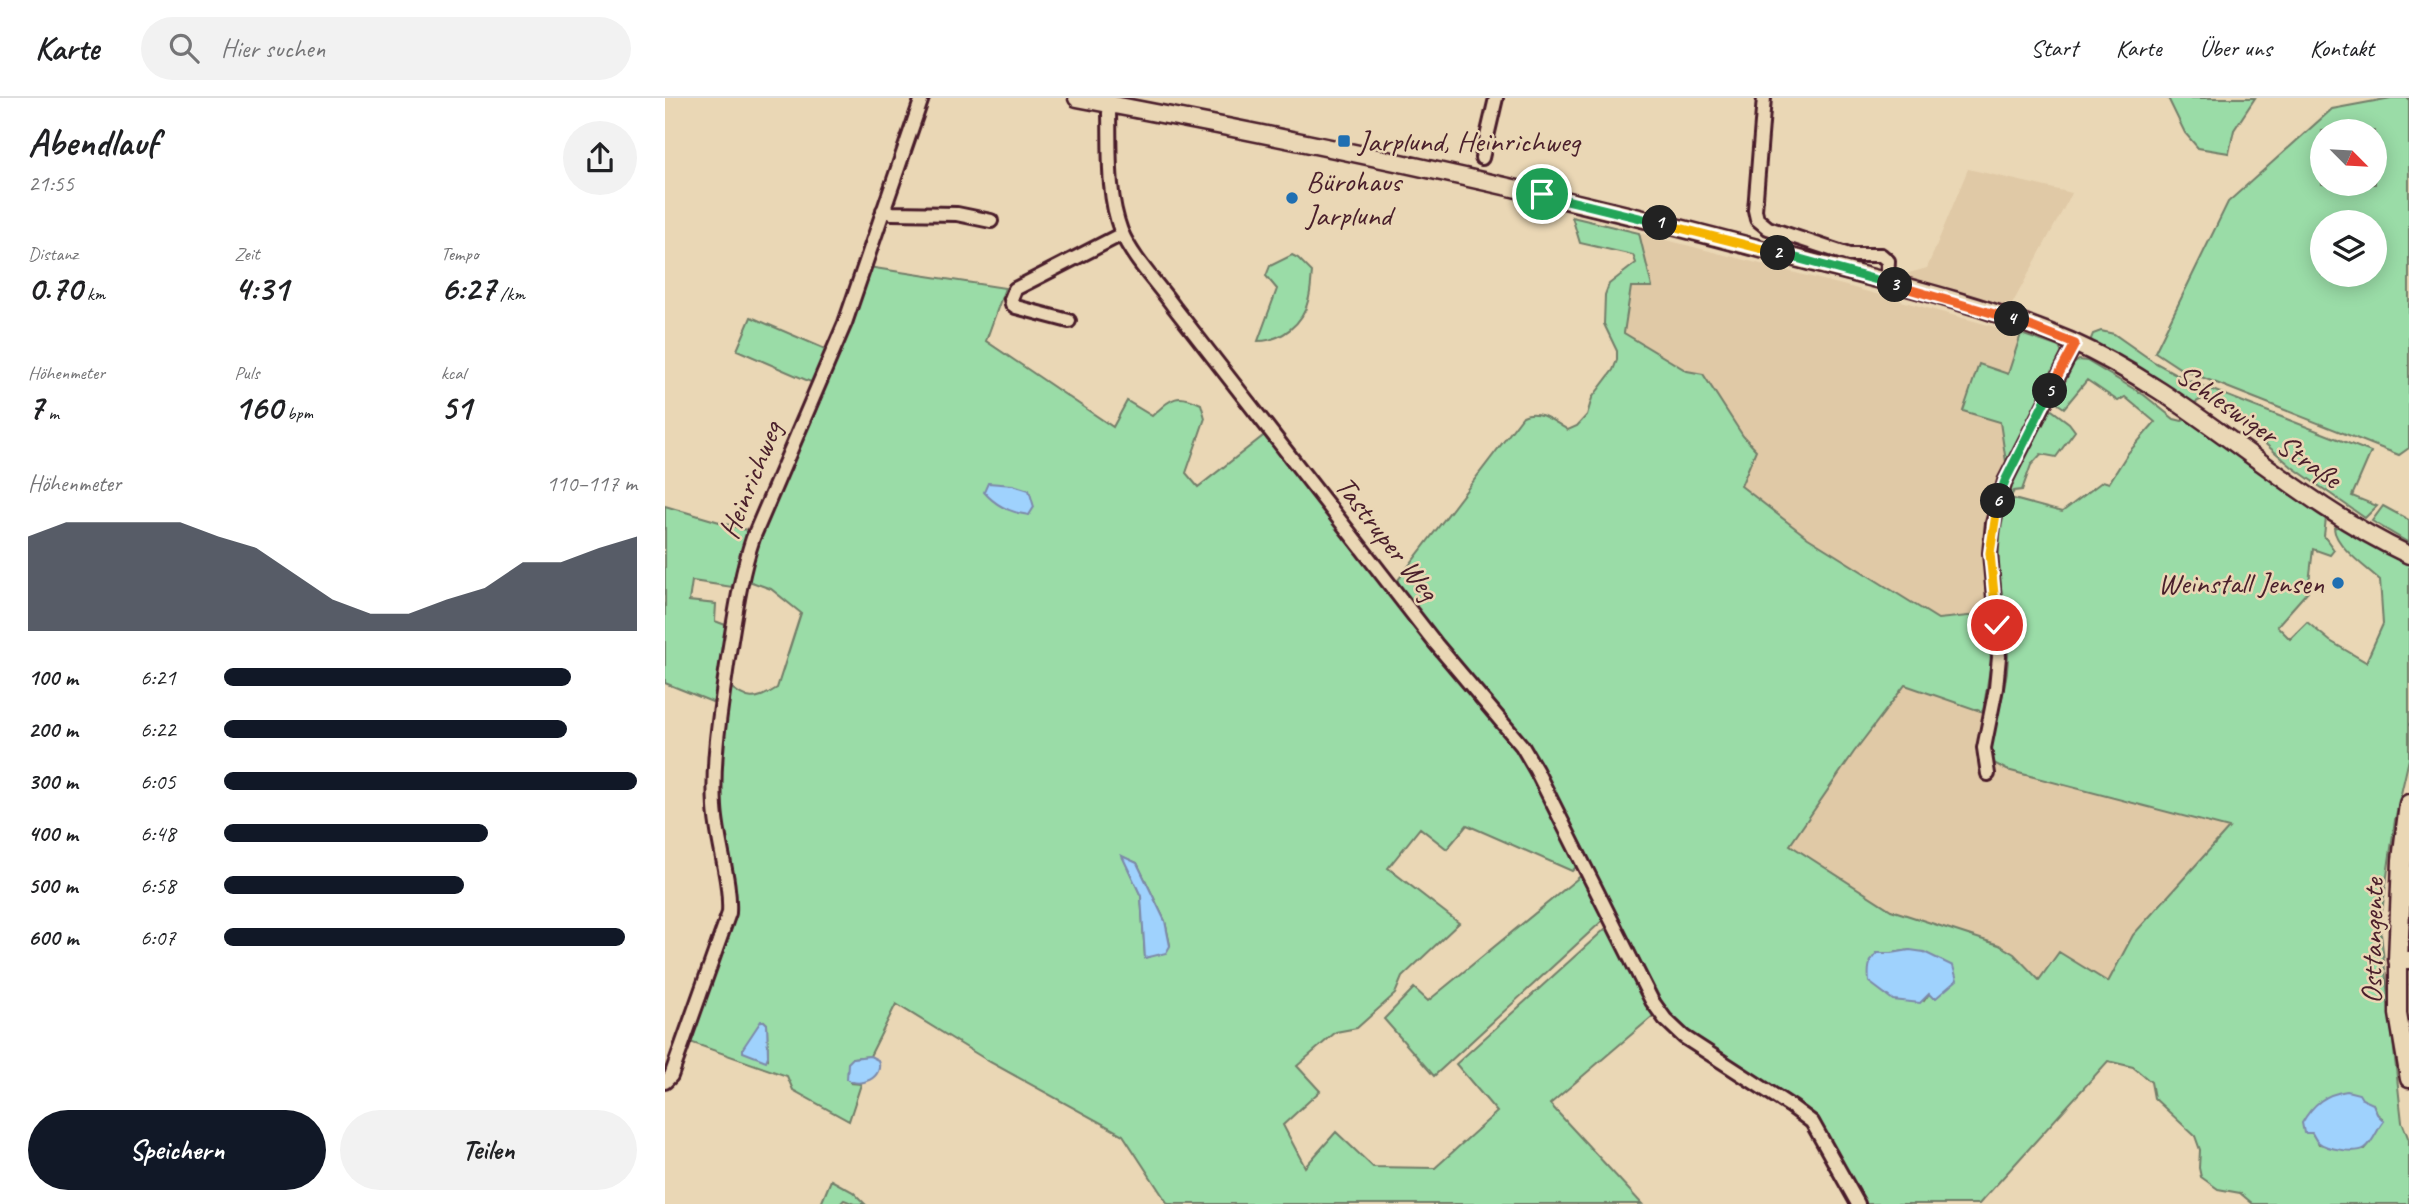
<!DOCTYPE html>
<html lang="de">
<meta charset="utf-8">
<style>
body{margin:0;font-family:Caveat,sans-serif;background:#f2f2f2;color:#202124;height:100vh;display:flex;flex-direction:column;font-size:26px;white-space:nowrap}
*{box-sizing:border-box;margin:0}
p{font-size:23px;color:#757577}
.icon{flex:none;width:38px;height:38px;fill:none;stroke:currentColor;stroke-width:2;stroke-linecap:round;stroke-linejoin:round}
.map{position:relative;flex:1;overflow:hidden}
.side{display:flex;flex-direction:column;background:#fff;width:665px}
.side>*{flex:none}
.needle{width:46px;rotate:114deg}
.controls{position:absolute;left:1645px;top:21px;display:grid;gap:14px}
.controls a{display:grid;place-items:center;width:77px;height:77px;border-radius:50%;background:#fff;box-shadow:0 4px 18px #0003;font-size:35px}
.pin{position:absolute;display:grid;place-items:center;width:60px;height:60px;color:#fff;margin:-30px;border:4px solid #fff;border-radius:50%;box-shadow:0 2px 7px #0007}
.km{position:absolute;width:35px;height:35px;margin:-18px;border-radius:50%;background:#222;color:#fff;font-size:19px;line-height:35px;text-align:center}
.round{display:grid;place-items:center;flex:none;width:74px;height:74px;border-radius:37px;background:#f2f2f2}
.head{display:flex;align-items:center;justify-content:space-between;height:119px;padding:0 28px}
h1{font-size:38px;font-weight:700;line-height:52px}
.figures{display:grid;grid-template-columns:repeat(3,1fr);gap:10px;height:119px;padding:7px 28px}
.figures div{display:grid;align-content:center}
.figures b{font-size:35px;font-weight:700}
.figures small{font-size:19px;font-weight:400}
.figures p{font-size:19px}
.chart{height:196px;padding:14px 28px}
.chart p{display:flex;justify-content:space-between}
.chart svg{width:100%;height:126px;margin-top:7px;fill:#111827;opacity:.7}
.button{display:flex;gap:14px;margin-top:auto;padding:14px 28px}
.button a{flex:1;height:80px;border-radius:42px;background:#111827;color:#fff;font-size:28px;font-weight:700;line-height:80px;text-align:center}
.button a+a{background:#f2f2f2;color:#202124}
ul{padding:0 28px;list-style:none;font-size:23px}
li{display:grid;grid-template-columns:112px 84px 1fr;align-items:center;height:52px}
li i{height:18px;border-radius:9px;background:#111827}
header{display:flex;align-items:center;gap:42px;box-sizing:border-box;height:98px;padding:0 35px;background:#fff;border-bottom:2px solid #e0e0e0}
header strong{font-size:33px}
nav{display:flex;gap:38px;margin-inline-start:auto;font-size:24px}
.search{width:490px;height:63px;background:#f2f2f2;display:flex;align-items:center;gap:18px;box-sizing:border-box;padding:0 24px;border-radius:38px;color:#757577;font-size:26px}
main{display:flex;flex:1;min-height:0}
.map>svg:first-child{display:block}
</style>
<header>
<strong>Karte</strong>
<div class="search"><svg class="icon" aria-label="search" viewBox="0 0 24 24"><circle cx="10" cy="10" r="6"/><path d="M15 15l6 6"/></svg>Hier suchen</div>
<nav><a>Start</a><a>Karte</a><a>Über uns</a><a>Kontakt</a></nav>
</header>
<main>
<section class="side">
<div class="head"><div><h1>Abendlauf</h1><p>21:55</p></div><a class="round"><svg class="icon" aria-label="share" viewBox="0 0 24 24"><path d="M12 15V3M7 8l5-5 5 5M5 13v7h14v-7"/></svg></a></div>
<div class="figures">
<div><p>Distanz</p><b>0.70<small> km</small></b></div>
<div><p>Zeit</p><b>4:31</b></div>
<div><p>Tempo</p><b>6:27<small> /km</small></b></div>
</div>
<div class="figures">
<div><p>Höhenmeter</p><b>7<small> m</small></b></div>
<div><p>Puls</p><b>160<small> bpm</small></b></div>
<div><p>kcal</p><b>51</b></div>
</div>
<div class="chart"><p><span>Höhenmeter</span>110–117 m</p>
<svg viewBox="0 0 160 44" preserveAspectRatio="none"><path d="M0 44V11L10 6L20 6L30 6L40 6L50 11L60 15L70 24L80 33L90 38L100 38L110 33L120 29L130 20L140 20L150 15L160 11V44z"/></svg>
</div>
<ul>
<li><b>100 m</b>6:21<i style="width:84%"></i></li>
<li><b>200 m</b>6:22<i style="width:83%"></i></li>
<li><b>300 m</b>6:05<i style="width:100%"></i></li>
<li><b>400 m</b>6:48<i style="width:64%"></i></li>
<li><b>500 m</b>6:58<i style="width:58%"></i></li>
<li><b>600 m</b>6:07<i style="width:97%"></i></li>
</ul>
<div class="button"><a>Speichern</a><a>Teilen</a></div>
</section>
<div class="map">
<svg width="1744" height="1106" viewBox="0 0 1744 1106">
<rect width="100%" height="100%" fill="#ead7b5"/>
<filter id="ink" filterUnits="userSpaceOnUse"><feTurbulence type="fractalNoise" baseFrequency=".0143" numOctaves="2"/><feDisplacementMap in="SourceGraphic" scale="14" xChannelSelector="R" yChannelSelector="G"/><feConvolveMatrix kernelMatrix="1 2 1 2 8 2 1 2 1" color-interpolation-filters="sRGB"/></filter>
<g filter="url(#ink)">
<path fill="#e0c9a6" d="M 1303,71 L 1407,95 L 1344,212 L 1241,183 L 1233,178 L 1262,170 Z
M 974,135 L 1189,190 L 1356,236 L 1343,276 L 1315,266 L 1298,313 L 1335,324 L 1341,364 L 1327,405 L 1318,459 L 1323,516 L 1273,522 L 1143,440 L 1075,388 L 1091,352 L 1023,273 L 959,235 L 966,189 L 987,189 Z
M 1240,587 L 1318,614 L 1309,654 L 1342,672 L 1564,730 L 1468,837 L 1443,884 L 1374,883 L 1349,856 L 1334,847 L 1226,812 L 1125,747 L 1189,654 Z"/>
<path fill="#9adca7" stroke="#727e69" stroke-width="2" fill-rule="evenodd" d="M 1503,0 L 1590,0 L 1569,32 L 1564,55 L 1533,50 L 1520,35 Z
M 1726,0 L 1744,0 L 1744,350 L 1734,357 L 1516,271 L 1490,254 L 1563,104 L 1667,11 ZM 1657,33 L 1710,33 L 1710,86 L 1657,86 ZM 1657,124 L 1710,124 L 1710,177 L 1657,177 Z
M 907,119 L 974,135 L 987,189 L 966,189 L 959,235 L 1022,273 L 1038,276 L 1078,338 L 1091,352 L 1076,388 L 1143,440 L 1273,521 L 1323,516 L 1327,558 L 1318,614 L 1240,587 L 1189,654 L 1125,747 L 1226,812 L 1334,847 L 1349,856 L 1374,882 L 1394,854 L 1443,884 L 1468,837 L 1564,730 L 1342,672 L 1325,663 C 1327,632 1338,603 1342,573 C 1346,539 1336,506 1334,472 C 1330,411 1357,362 1384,310 L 1404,325 L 1410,333 L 1391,359 L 1376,356 L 1366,367 L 1357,392 L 1349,393 L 1345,400 L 1397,414 L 1438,383 L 1444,385 L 1463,355 L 1490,324 L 1460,299 L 1453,303 L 1422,282 L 1399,310 L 1387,302 L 1407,267 L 1414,262 L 1422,263 L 1479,297 L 1509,321 L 1517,323 L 1524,320 L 1661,420 L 1659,438 L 1669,452 L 1665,457 L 1648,451 L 1643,493 L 1612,528 L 1625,541 L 1642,524 L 1665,543 L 1701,564 L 1718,526 L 1715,482 C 1702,470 1670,448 1669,430 L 1676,427 L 1744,464 L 1744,661 L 1730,722 L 1715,827 L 1737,1024 L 1744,1042 L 1744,1106 L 1588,1106 L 1575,1095 L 1553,1091 L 1536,1079 L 1534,1070 L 1535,1052 L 1530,1038 L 1489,1000 L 1486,984 L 1468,969 L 1443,963 L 1314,1106 L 1197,1106 L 1152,1021 L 1090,977 L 1033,942 L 1009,922 L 997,904 L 869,660 L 773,544 L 730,486 L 858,318 C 874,310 889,324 903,332 L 912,328 L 922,317 L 927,300 L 948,272 L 952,262 L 952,253 L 939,226 L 940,197 L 944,186 L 971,165 L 968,157 L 915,145 ZM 1245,852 L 1275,895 L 1271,899 L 1264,896 L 1259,903 L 1212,855 L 1227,855 ZM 1708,1006 L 1712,1016 L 1717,1020 L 1705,1045 L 1700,1051 L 1654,1046 L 1647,1035 Z
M 627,157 L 633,160 L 647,174 C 646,183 646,194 643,203 C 638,226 616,243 593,243 L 612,191 L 601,178 L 605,168 Z
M 203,169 L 340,190 L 321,243 L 448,329 L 462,303 L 487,318 C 506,301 510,294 536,306 L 540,320 L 521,375 L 533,389 L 602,335 L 768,553 L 852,651 L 913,767 L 907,773 L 802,727 L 782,751 L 755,730 L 723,770 L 794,825 L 737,879 L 730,896 L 692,930 L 671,934 L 632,968 L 655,993 L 618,1027 L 640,1069 L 671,1034 L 708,1069 L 770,1070 L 832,1014 L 791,966 L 941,830 L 947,831 L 988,918 L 885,1006 L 977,1106 L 503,1106 L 458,1037 L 325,964 L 231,906 L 205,958 L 188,960 L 186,985 L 196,986 L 184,1023 L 128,992 L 122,978 L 22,943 L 65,820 L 53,699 L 63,587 C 82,603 90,604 112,590 L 136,515 L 106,491 L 78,481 L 95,437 L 146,325 L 180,238 ZM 458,759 L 472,765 L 500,823 L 505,847 L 480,860 L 476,798 ZM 99,923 L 102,926 L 103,961 L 79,950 Z
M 86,219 L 165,253 L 148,285 L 72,252 Z
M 1436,233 L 1449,236 L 1489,264 L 1522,282 L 1706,354 L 1687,398 L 1712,408 L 1700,420 L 1627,369 L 1550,302 L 1541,299 L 1527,306 L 1429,249 L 1426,241 L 1428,236 Z
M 1356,236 L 1394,249 L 1398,257 L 1395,266 L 1341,364 L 1335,324 L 1298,313 L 1314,266 L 1343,276 Z
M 0,408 L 85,433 L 67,489 L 27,483 L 24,503 L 51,506 L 50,523 L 63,528 L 50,605 L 0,585 Z
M 1718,408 L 1744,422 L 1744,445 L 1707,423 Z
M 918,776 L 938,812 L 937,823 L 769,978 L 719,921 L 749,890 L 763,903 Z
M 166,1082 L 188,1094 L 200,1106 L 189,1106 L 179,1102 L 175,1106 L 156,1106 Z"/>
<path fill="#9fd2fd" stroke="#7d8aa9" stroke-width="2" d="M 323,385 L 348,387 L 364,392 L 369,409 L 364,417 C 347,415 331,408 319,394 Z
M 457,758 L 472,765 L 500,823 L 505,848 L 501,855 L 480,860 L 476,798 Z
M 1245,852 L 1259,854 L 1288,868 L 1292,882 L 1271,900 L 1268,900 L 1264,896 L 1255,905 L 1228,902 L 1204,884 C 1203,873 1203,863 1212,855 L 1227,855 Z
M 96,923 L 99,923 L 102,926 L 103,958 L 101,963 L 78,954 L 78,950 Z
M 205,958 L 213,962 C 220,979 195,991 182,981 L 183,965 L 188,960 Z
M 1682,993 L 1694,996 L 1697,1001 L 1708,1006 L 1712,1016 L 1719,1023 C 1712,1031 1708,1045 1700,1050 C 1691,1056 1661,1051 1653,1044 C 1650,1042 1649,1038 1647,1035 L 1639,1035 L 1637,1025 C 1648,1006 1660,996 1682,993 Z"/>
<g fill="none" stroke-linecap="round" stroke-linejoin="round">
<defs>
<path id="minor" d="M 1099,0 L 1090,112 L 1092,121 L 1103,130 L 1184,157 L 1216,157 L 1223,163 L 1222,184
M 446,6 L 444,15 C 445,54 442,96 456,133 C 467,160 492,185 509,209 L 771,546 L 857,648 L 871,672 L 987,903 L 1000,921 L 1019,939 L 1127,1009 L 1147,1024 L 1193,1106
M 817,60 L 831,0
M 218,112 L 227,115 L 292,116 L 326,123
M 404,223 L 351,209 L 347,206 L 346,201 L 350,191 L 457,136
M 1323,676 L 1319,650 L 1331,590 L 1334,559 L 1325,455 L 1328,425 L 1340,383 L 1410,246
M 0,984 L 6,978 L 64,815 C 66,782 52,745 50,709 C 47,660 56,609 63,560 C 70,519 75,479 88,440 L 180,225 L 257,0"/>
<path id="major" d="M 412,0 C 647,44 880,93 1111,155 C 1209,181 1312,203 1405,243 C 1529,298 1622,400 1744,457
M 1744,862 L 1733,862 L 1733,916 L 1744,981"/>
<path id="highway" d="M 1733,862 L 1737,762 L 1744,706"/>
</defs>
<use href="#minor" stroke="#4a1f2b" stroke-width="18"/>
<use href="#major" stroke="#4a1f2b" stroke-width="21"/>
<use href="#highway" stroke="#4a1f2b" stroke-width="23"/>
<use href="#minor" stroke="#ead7b5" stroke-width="12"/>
<use href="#major" stroke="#ead7b5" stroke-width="16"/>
<use href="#highway" stroke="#ead7b5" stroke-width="18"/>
</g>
</g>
<g fill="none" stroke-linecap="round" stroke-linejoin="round" filter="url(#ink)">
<defs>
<path id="split-1" d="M 877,96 L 995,125"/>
<path id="split-2" d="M 995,125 L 1113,155"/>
<path id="split-3" d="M 1113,155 L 1230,187"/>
<path id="split-4" d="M 1230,187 L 1347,221"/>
<path id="split-5" d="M 1347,221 L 1410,246 L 1385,293"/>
<path id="split-6" d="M 1333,403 L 1340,383 L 1385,293"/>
<path id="split-7" d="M 1332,527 L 1325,455 L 1333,403"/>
</defs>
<use href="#split-1" stroke="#fff" stroke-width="14"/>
<use href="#split-2" stroke="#fff" stroke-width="14"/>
<use href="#split-3" stroke="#fff" stroke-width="14"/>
<use href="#split-4" stroke="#fff" stroke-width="14"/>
<use href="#split-5" stroke="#fff" stroke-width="14"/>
<use href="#split-6" stroke="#fff" stroke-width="14"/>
<use href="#split-7" stroke="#fff" stroke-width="14"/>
<use href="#split-1" stroke="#22a559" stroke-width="9"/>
<use href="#split-2" stroke="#f5b400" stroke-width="9"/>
<use href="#split-3" stroke="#22a559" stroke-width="9"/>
<use href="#split-4" stroke="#f0652b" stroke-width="9"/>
<use href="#split-5" stroke="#f0652b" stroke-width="9"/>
<use href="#split-6" stroke="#22a559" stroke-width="9"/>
<use href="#split-7" stroke="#f5b400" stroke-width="9"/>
</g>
<g fill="#1f6fb2" stroke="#ead7b5" stroke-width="2.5">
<rect x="672" y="36" width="14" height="14" rx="3.5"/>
<circle cx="627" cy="100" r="7"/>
<circle cx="1673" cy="485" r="7"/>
</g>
<g text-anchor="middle" stroke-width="5" stroke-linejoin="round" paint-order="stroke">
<g font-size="30" fill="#4a1f2b" stroke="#ead7b5" text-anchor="start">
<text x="693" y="53">Jarplund, Heinrichweg</text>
<text x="641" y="93">Bürohaus<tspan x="641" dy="34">Jarplund</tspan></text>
<text x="1659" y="495" text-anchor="end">Weinstall Jensen</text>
</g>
<g font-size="30" fill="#4a1f2b" stroke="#ead7b5">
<text transform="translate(1594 328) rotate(35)" y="10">Schleswiger Straße</text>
<text transform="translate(85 382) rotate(-68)" y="10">Heinrichweg</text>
<text transform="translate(722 440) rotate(52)" y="10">Tastruper Weg</text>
<text transform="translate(1707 843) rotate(-89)" y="10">Osttangente</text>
</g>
</g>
</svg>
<div class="controls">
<a><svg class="needle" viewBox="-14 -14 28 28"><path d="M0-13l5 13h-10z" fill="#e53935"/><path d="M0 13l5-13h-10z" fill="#757577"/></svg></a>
<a><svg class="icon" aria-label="layers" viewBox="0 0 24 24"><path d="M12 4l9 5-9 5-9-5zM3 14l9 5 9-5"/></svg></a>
</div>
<div class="pin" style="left:877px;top:96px;background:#1e9e55"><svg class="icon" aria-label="arrive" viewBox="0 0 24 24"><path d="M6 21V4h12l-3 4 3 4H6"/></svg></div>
<div class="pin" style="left:1332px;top:527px;background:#d93025"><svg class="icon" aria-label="check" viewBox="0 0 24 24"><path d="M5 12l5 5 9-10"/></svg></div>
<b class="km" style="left:995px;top:125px">1</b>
<b class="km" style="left:1113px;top:155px">2</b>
<b class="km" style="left:1230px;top:187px">3</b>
<b class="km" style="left:1347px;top:221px">4</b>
<b class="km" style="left:1385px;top:293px">5</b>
<b class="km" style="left:1333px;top:403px">6</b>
</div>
</main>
